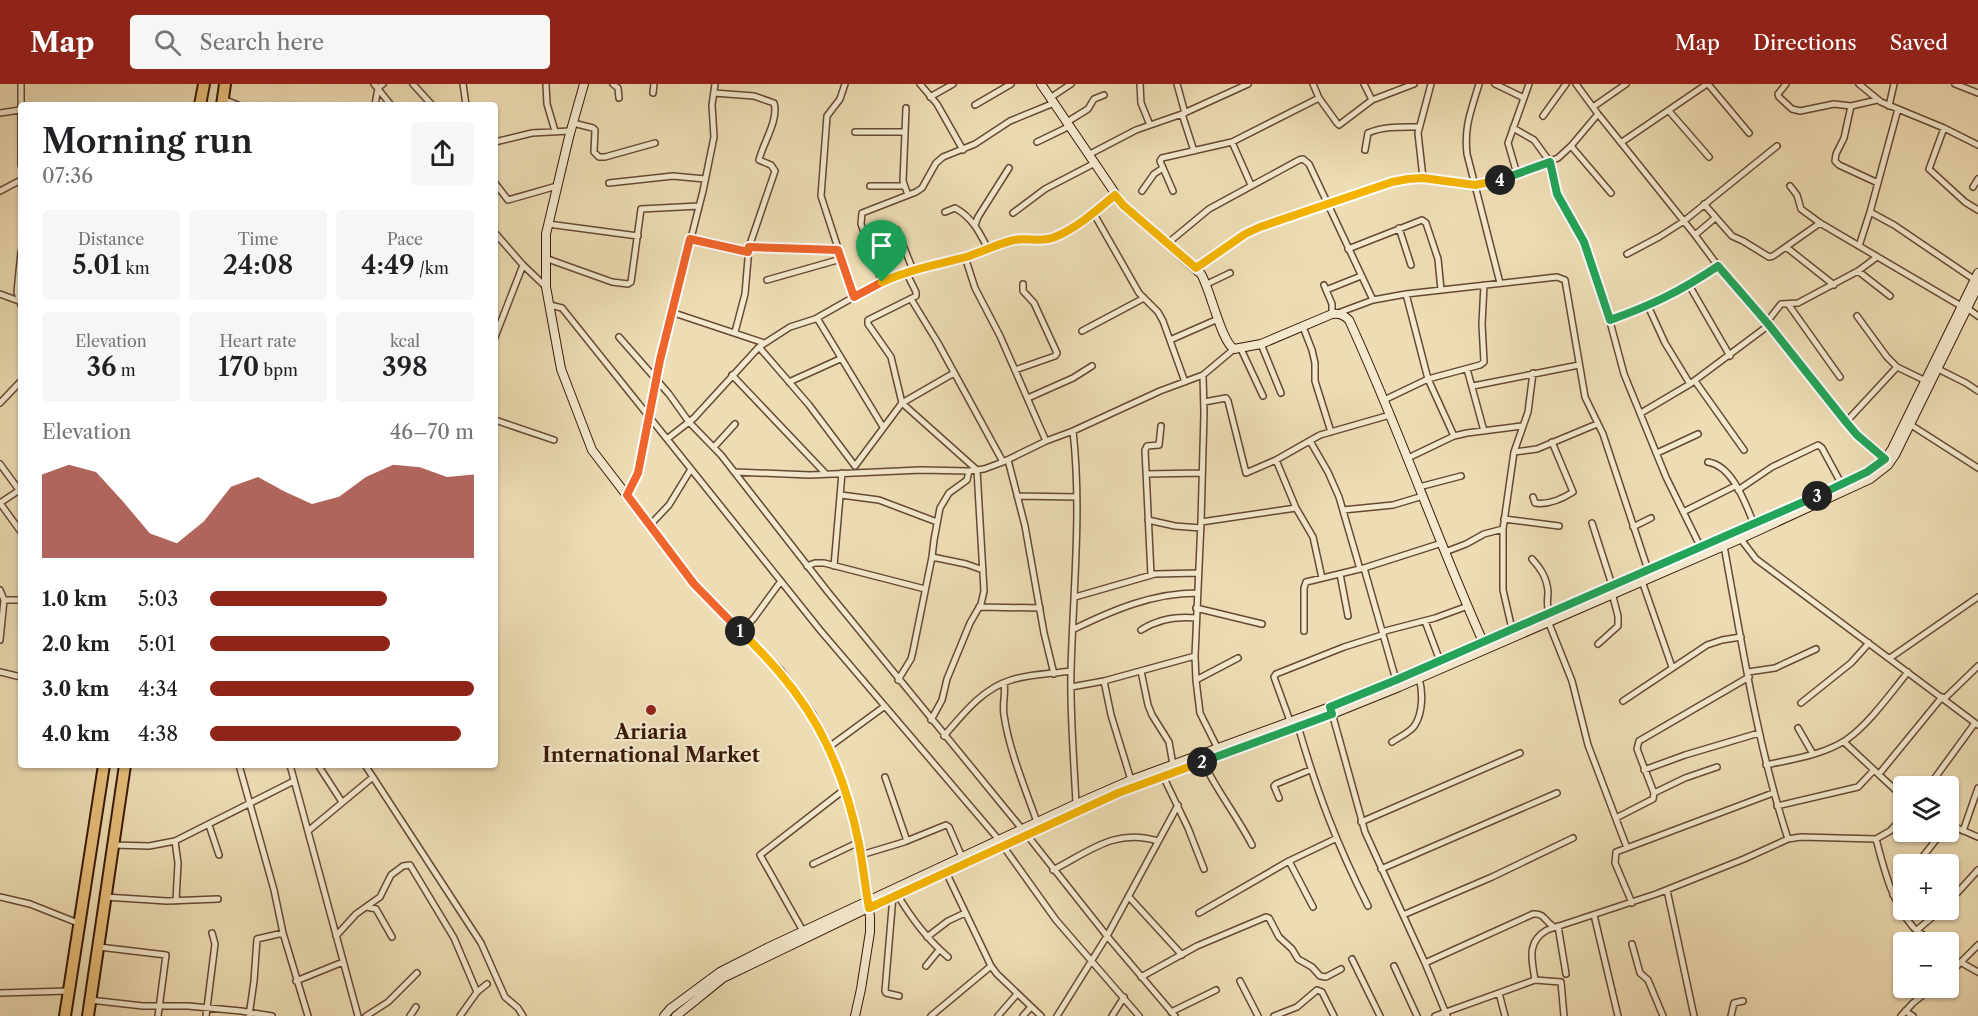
<!DOCTYPE html>
<meta charset="utf-8">
<style>
body{margin:0;font-family:"Libre Caslon Text",serif;background:#f6f6f6;color:#202124;height:100vh;display:flex;flex-direction:column;font-size:22px;white-space:nowrap}
*{box-sizing:border-box;margin:0}
p{font-size:20px;color:#757577}
.icon{flex:none;width:33px;height:33px;fill:none;stroke:currentColor;stroke-width:2;stroke-linecap:round;stroke-linejoin:round}
.map{position:relative;flex:1;overflow:hidden}
.sheet{position:absolute;left:18px;top:18px;width:480px;height:666px;display:flex;flex-direction:column;background:#fff;border-radius:6px;box-shadow:0 2px 4px #0004}
.sheet>*{flex:none}
.controls{position:absolute;left:1893px;top:692px;display:grid;gap:12px}
.controls a{display:grid;place-items:center;width:66px;height:66px;border-radius:6px;background:#fff;box-shadow:0 2px 4px #0004;font-size:30px}
.pin{position:absolute;display:grid;place-items:center;width:51px;height:51px;color:#fff;margin:-62px -26px;border-radius:50% 50% 50% 0;rotate:-45deg;box-shadow:0 0 6px #0007}
.pin .icon{rotate:45deg}
.km{position:absolute;width:30px;height:30px;margin:-15px;border-radius:50%;background:#222;color:#fff;font-size:16px;line-height:30px;text-align:center}
.round{display:grid;place-items:center;flex:none;width:63px;height:63px;border-radius:6px;background:#f6f6f6}
.overview{display:flex;align-items:center;justify-content:space-between;height:102px;padding:0 24px}
h1{font-size:33px;font-weight:600;line-height:45px}
.stats{display:grid;grid-template-columns:repeat(3,1fr);gap:9px;height:102px;padding:6px 24px}
.stats div{display:grid;align-content:center;border-radius:6px;background:#f6f6f6;text-align:center}
.stats b{font-size:26px;font-weight:600}
.stats small{font-size:16px;font-weight:400}
.stats p{font-size:16px}
.chart{height:168px;padding:12px 24px}
.chart p{display:flex;justify-content:space-between}
.chart svg{width:100%;height:108px;margin-top:6px;fill:#8f2418;opacity:.7}
ul{padding:0 24px;list-style:none;font-size:20px}
li{display:grid;grid-template-columns:96px 72px 1fr;align-items:center;height:45px}
li i{height:15px;border-radius:8px;background:#8f2418}
header{display:flex;align-items:center;gap:36px;box-sizing:border-box;height:84px;padding:0 30px;background:#8f2418;color:#fff}
header strong{font-size:28px}
nav{display:flex;gap:33px;margin-inline-start:auto;font-size:21px}
.search{width:420px;height:54px;background:#f6f6f6;display:flex;align-items:center;gap:15px;box-sizing:border-box;padding:0 21px;border-radius:6px;color:#757577;font-size:22px}
.map>svg:first-child{display:block}
</style>
<header>
<strong>Map</strong>
<div class="search"><svg class="icon" aria-label="search" viewBox="0 0 24 24"><circle cx="10" cy="10" r="6"/><path d="M15 15l6 6"/></svg>Search here</div>
<nav><a>Map</a><a>Directions</a><a>Saved</a></nav>
</header>
<div class="map">
<svg width="1978" height="932" viewBox="0 0 1978 932">
<rect width="100%" height="100%" fill="#eeddb4"/>
<filter id="stains"><feTurbulence type="fractalNoise" baseFrequency=".00333" numOctaves="4"/><feColorMatrix values="0 0 0 0 .2 0 0 0 0 .09 0 0 0 0 .02 0 0 0 .5 -.17"/></filter>
<radialGradient id="worn" r=".72"><stop offset=".6" stop-color="#630" stop-opacity="0"/><stop offset="1" stop-color="#630" stop-opacity=".3"/></radialGradient>
<g fill="none" stroke-linecap="round" stroke-linejoin="round">
<defs>
<path id="street" d="M 21,0 L 21,81
M 374,0 L 391,21
M 413,0 L 432,21
M 463,0 L 466,21
M 546,0 L 547,20 L 555,47
M 613,0 L 618,4 L 619,14
M 845,0 L 840,15 L 827,32 L 821,112 L 854,213
M 920,0 L 937,20 L 963,66
M 1140,0 L 1141,19 L 1150,41
M 1177,0 L 1185,29
M 1313,0 L 1319,14 L 1337,39 L 1339,41 L 1372,16 L 1414,0
M 1364,0 L 1372,16
M 1479,0 C 1471,27 1464,42 1467,70 L 1500,199
M 1495,0 L 1524,14
M 1576,0 L 1598,30 L 1695,151 L 1718,182 L 1767,238 L 1846,338 L 1857,351 L 1885,375
M 1708,0 L 1749,49
M 1786,0 L 1778,10 L 1779,13 L 1792,25 L 1800,27 L 1834,20 L 1851,22 L 1877,16
M 1859,0 L 1881,18 L 1944,44 L 1978,61
M 1955,0 L 1978,9
M 653,9 L 654,0
M 714,9 L 754,12 L 774,19 C 779,36 763,59 759,76 L 771,81 L 775,87 L 749,163 L 745,210 L 735,248
M 930,13 L 953,0
M 1050,14 L 1071,0
M 223,15 L 238,21
M 375,21 L 378,4 L 383,0
M 975,21 L 1011,0
M 1851,22 L 1844,54 L 1836,70 L 1835,77 L 1839,81 L 1878,99
M 1889,22 L 1894,0
M 1593,23 L 1626,0
M 906,24 L 903,97 L 908,111
M 1669,27 L 1709,73
M 0,29 L 20,26
M 1182,30 L 1194,67
M 1543,32 L 1566,0
M 1067,38 L 1088,25 L 1094,15 L 1104,11
M 573,39 L 593,44 L 595,46 L 594,68 L 599,73 L 605,73 L 655,59
M 1513,44 L 1534,56 L 1550,78 L 1557,110 L 1584,158 L 1605,219 L 1624,290 L 1666,393 L 1701,464
M 1944,44 L 1929,85 L 1965,118 L 1978,126
M 855,48 L 905,48
M 495,58 L 532,49 L 570,47
M 1037,58 L 1070,42
M 1232,58 L 1251,101
M 1622,58 L 1707,0
M 1571,62 L 1611,109
M 1365,66 L 1368,49 C 1384,42 1401,43 1419,43
M 1090,70 L 1136,46 L 1182,30 L 1248,0
M 1517,90 L 1508,59 L 1529,0
M 1423,94 L 1418,49 L 1431,0
M 495,99 L 508,116 L 557,102
M 609,99 L 673,92 L 705,95
M 870,102 L 903,102
M 1790,102 L 1797,111 L 1801,125 L 1820,139 L 1961,222
M 1973,103 L 1978,95
M 0,107 L 21,96
M 1142,107 L 1154,90 L 1163,84
M 1173,107 L 1160,77 L 1162,74 L 1232,58 L 1319,14
M 1704,120 L 1732,152 L 1743,157 L 1769,173 L 1773,172 L 1820,139
M 945,128 L 955,124 C 972,133 980,149 988,165
M 1870,128 L 1894,141 L 1975,196
M 1013,129 L 1045,105 L 1095,79
M 1094,130 L 1139,209 L 1158,228 L 1163,237 L 1185,298
M 548,140 L 638,152
M 975,141 L 978,133 L 1009,84
M 1399,144 L 1411,181
M 897,146 L 913,186
M 495,149 L 523,181 L 546,203
M 1695,151 L 1715,134
M 690,155 L 749,168
M 1168,159 L 1209,125 L 1299,76 L 1303,75 L 1309,80 L 1373,216
M 1859,162 L 1870,128 L 1898,25
M 749,163 L 838,166
M 1786,163 L 1834,201
M 1348,165 L 1422,136 L 1426,139 L 1438,175 L 1441,206
M 21,168 L 17,208 L 21,221
M 1627,170 L 1659,153 L 1684,137 L 1777,62
M 965,173 L 975,204 L 1000,252 L 1046,357
M 545,174 L 612,198 L 628,200 L 631,198 L 641,125 L 699,122
M 1196,184 L 1245,150 L 1260,143 L 1392,98 L 1423,94 L 1475,101 L 1500,96 L 1558,74 L 1571,62 L 1598,30
M 1858,187 L 1890,212
M 906,188 L 916,208 L 916,212 L 868,236 L 868,240 L 891,273 L 902,319 L 977,386 L 984,507 L 981,520 L 970,539 L 947,595 L 942,616 L 931,636
M 767,196 L 841,175
M 882,198 L 861,140 L 862,129 L 916,108 L 922,104 L 936,79 L 943,73 L 975,60 L 1010,37 L 1054,19
M 1207,200 L 1230,189
M 1324,201 L 1332,220 L 1332,230
M 1689,201 L 1730,272
M 1326,206 L 1361,192
M 0,210 L 19,217 L 21,216
M 1406,210 L 1428,295 L 1454,352
M 911,215 L 938,259 L 1003,378
M 1788,220 L 1840,293
M 550,221 L 562,224 L 820,546 L 999,756
M 1648,222 L 1665,259 L 1690,300
M 1967,224 L 1978,232
M 671,228 L 764,259
M 1338,229 L 1373,216 L 1406,210 L 1557,193 L 1565,196 L 1585,313 L 1603,350 L 1648,486
M 1857,232 L 1887,273 L 1897,283 L 1926,297
M 817,234 L 883,343
M 1610,236 C 1652,221 1681,207 1718,182
M 1767,238 L 1781,220 L 1798,219 L 1858,187 L 1877,173
M 1303,243 L 1312,266 L 1315,279 L 1315,297 L 1331,348
M 1082,247 L 1144,214
M 495,253 L 523,181
M 619,253 L 669,310 L 689,338 L 721,371 L 828,508 L 1022,745
M 1170,256 L 1218,235
M 1261,260 L 1281,309
M 759,263 L 809,321 L 855,382
M 1241,265 L 1263,312
M 1467,285 L 1484,347
M 1938,285 L 1966,299 L 1978,307
M 1015,286 L 1055,272 L 1057,269 L 1034,219 L 1023,207 L 1023,200
M 732,291 L 826,390
M 1203,291 L 1204,329 L 1201,438 L 1195,572 L 1196,596 L 1200,629 L 1218,665
M 1695,297 L 1744,366
M 789,298 L 840,275
M 1473,302 L 1579,281
M 1028,314 L 1073,294 L 1092,282
M 1384,316 L 1428,295 L 1480,281 L 1484,278 L 1482,240 L 1484,201
M 1204,318 L 1226,314 L 1228,317 L 1246,389 L 1276,376 L 1320,351 L 1390,331
M 0,319 L 21,297
M 1641,329 L 1690,300 L 1769,241
M 495,336 L 554,356
M 1846,338 L 1897,283
M 1911,341 L 1978,384
M 1073,347 C 1082,427 1073,506 1071,587 C 1070,631 1074,676 1076,720
M 667,355 L 694,334 L 759,263 L 790,243 L 815,235 L 875,201 L 906,188 L 938,179 L 965,173 L 1017,155 L 1040,156 L 1054,153 L 1086,137 L 1115,111
M 1310,357 L 1328,388 L 1339,413 L 1360,485
M 714,363 L 735,340
M 1514,368 L 1537,365 L 1597,340
M 1657,369 L 1698,350
M 1408,374 L 1454,352 L 1467,349 L 1522,342
M 1008,376 L 1025,442 L 1044,549 L 1054,590
M 1276,376 L 1296,424 L 1313,453 L 1322,494
M 1708,378 C 1733,382 1745,419 1754,440
M 0,380 L 19,406
M 855,382 L 902,319 L 954,289
M 735,388 L 810,391 L 921,386 L 969,387 L 984,385 L 1003,378 L 1046,357 L 1073,347 L 1160,307 L 1203,291 L 1234,265
M 1146,390 L 1202,389
M 1419,403 L 1461,392
M 21,405 L 0,419 L 21,448
M 1738,406 L 1772,383 L 1818,361 L 1822,364 L 1842,401
M 627,411 L 638,389 L 660,276 L 703,107 L 714,53 L 712,21 L 715,0
M 841,411 L 879,416 L 937,438
M 1017,412 L 1077,413
M 1533,413 L 1535,419 C 1547,421 1562,415 1573,408 L 1552,358
M 1343,426 L 1393,421 L 1423,412
M 1683,428 L 1735,402
M 1504,435 L 1559,442
M 1148,436 L 1175,442 L 1201,444
M 1201,438 L 1296,424
M 1592,439 L 1612,501
M 650,441 L 669,421 L 691,385
M 1633,443 L 1651,434
M 1740,454 L 1756,475 L 1978,641
M 1724,462 C 1742,560 1757,660 1788,755
M 1445,468 L 1466,460 L 1484,450 L 1503,445
M 932,473 L 966,480 L 983,486
M 1532,475 C 1541,485 1547,494 1548,508 C 1548,515 1546,521 1549,529
M 807,482 L 815,479 L 824,479 L 925,505
M 834,482 L 842,389
M 1364,484 L 1396,596
M 1340,490 L 1348,532
M 1151,491 L 1145,366 L 1147,362 L 1159,361 L 1161,342
M 1642,497 L 1672,583
M 0,506 L 4,516 L 0,556
M 1075,513 L 1155,490 L 1198,489
M 4,516 L 21,516
M 979,523 L 1040,524
M 1196,524 L 1262,540
M 1425,537 L 1440,577
M 1548,537 L 1572,597 L 1588,661 L 1627,764
M 1074,545 C 1113,526 1153,509 1197,509
M 1512,545 L 1503,506 L 1503,445 L 1514,368 L 1528,328 L 1533,289
M 1141,546 C 1158,535 1175,532 1196,534
M 1304,547 L 1304,504 L 1306,498 L 1364,484 L 1442,459
M 741,548 L 754,534 L 781,497
M 1598,560 L 1618,542 L 1618,532 L 1612,509
M 1890,574 L 1978,513
M 1141,587 L 1148,621 L 1152,631 L 1169,658 L 1173,681
M 0,588 L 21,593
M 1748,588 L 1775,584 L 1816,565
M 898,596 L 911,575 L 913,567 L 932,473 L 934,456 L 940,424 L 949,409 L 967,396 L 969,387
M 1196,596 L 1238,574
M 1004,599 C 1006,610 1002,620 1004,631 C 1009,666 1025,704 1037,738
M 1071,603 L 1104,597
M 1944,615 L 1978,582
M 1623,617 L 1707,561 L 1722,556 L 1741,553
M 1801,619 L 1851,579 L 1869,559
M 1332,629 L 1365,748 L 1425,879 L 1447,932
M 1290,637 L 1274,593 L 1276,590 L 1344,563 L 1382,551 L 1385,547 L 1435,534 L 1468,522
M 1298,642 C 1317,708 1337,761 1368,822
M 1798,644 L 1813,670
M 944,652 C 963,630 982,605 1011,596 C 1030,590 1051,590 1071,587
M 1392,658 C 1399,653 1411,648 1415,641 C 1423,628 1423,608 1419,594
M 1844,658 L 1904,714
M 829,663 L 885,622
M 1203,678 C 1217,707 1237,732 1252,761
M 239,681 L 274,806 L 283,849 L 308,932
M 290,681 L 358,932
M 318,681 L 342,718
M 365,681 L 481,859 L 505,913 L 518,924 L 523,932
M 1766,681 C 1793,675 1823,671 1846,656 C 1869,640 1890,610 1908,588
M 1644,686 L 1685,671 L 1759,649
M 1879,690 L 1942,613
M 1163,692 L 1188,744 L 1204,785
M 885,693 L 907,757
M 1131,696 L 1111,631 L 1104,597 L 1195,572
M 1929,702 L 1975,639
M 1654,709 L 1685,694 L 1717,683
M 1279,714 L 1274,702 L 1276,700 L 1310,686
M 1777,722 L 1858,703 L 1874,686
M 1616,734 L 1653,715 L 1654,709 L 1637,665 L 1639,657 L 1749,593
M 1361,738 L 1520,669
M 1948,740 L 1978,753
M 209,741 L 219,771
M 308,747 L 373,693
M 1963,747 L 1978,704
M 1027,751 L 1107,852 L 1175,932
M 1876,755 C 1884,785 1892,819 1913,843 C 1918,849 1926,851 1931,858
M 175,757 L 178,779 L 176,817
M 113,761 L 149,762 L 175,757 L 294,697
M 1003,762 L 1056,836 L 1139,932
M 861,771 L 904,758 L 946,741 L 949,743 L 962,773
M 1289,777 L 1313,823
M 813,780 L 859,758
M 1917,780 L 1943,747
M 1381,785 L 1557,709
M 1053,786 C 1090,767 1115,744 1158,757
M 946,788 L 991,882 L 997,890 L 1041,932
M 1667,806 L 1694,932
M 897,810 C 911,834 927,855 948,873
M 1893,811 L 1904,798
M 893,812 L 885,907 L 886,909 L 899,912
M 0,813 L 30,820 L 78,839
M 105,813 L 167,817 L 218,815
M 1129,813 L 1182,871
M 1632,819 L 1615,779 L 1616,768 L 1773,709
M 1948,819 L 1978,786
M 367,823 L 376,825 L 392,853
M 1199,829 L 1289,777 L 1335,755
M 1403,831 L 1492,793 L 1573,754
M 1594,831 L 1618,932
M 1558,842 L 1566,890
M 1917,846 L 1942,825
M 803,847 L 760,771 L 845,705
M 336,852 L 356,830 L 380,813 L 391,791 L 403,782 L 410,781 L 454,854 L 477,908
M 927,853 L 948,837 L 965,829
M 1632,860 L 1640,889 L 1648,896 L 1663,932
M 99,863 L 166,871 L 158,932
M 1352,875 L 1380,932
M 1425,879 L 1533,830 C 1545,829 1545,838 1554,843
M 1962,879 L 1978,888
M 926,882 L 939,866
M 1394,882 L 1417,932
M 1948,891 L 1978,861
M 1141,893 L 1197,862 L 1266,833 L 1269,834 L 1279,853 L 1292,865 L 1298,875 L 1312,883 L 1320,892 L 1326,893 L 1341,885
M 1535,896 C 1532,876 1526,858 1547,846 L 1656,810 L 1744,775 L 1788,755 L 1801,753 L 1876,755 L 1890,747 L 1904,732
M 296,897 L 343,878
M 1240,897 L 1258,932
M 0,909 L 68,907
M 1499,909 L 1505,932
M 90,916 L 143,922 L 188,922 L 241,927 L 272,932
M 1905,927 L 1913,932
M 1171,928 L 1216,906
M 206,932 L 215,860 L 212,849
M 249,932 L 254,897 L 257,855 L 283,849
M 366,932 L 388,918 L 417,889
M 410,932 L 416,923
M 460,932 L 477,908 L 487,900
M 931,932 L 991,882
M 998,932 L 1017,910
M 1023,932 L 1031,923
M 1057,932 L 1107,852 L 1178,721
M 1112,932 L 1124,913
M 1274,932 L 1297,923 L 1317,906 L 1322,908 L 1334,932
M 1435,932 L 1535,896 L 1561,898 L 1564,932
M 1731,932 L 1734,919 L 1743,917
M 1901,932 L 1913,919 L 1933,903"/>
<path id="secondary" d="M 584,0 L 569,53 L 546,150 L 546,203 L 561,285 L 592,366 L 694,499 L 780,587 L 812,631 L 829,663 L 851,723 L 861,771 L 870,833 L 870,848 L 861,905 L 855,932
M 1041,0 L 1123,121 L 1201,190 C 1211,207 1221,257 1234,265 L 1261,260 L 1332,230 C 1340,229 1344,231 1349,236 C 1398,342 1436,453 1484,560
M 664,932 L 670,925 L 720,888 L 767,864 L 1076,720 L 1131,696 L 1330,623 L 1396,596 L 1721,455 L 1867,389 L 1885,375 L 1892,365 L 1978,189
M 676,932 L 723,894 L 893,812 L 1056,737 L 1133,703 L 1332,630 L 1399,603 L 1740,455 L 1870,395 L 1888,381 L 1895,371 L 1978,202"/>
<path id="highway" d="M 200,21 L 204,0
M 222,21 L 225,0
M 65,932 L 104,681
M 88,932 L 125,681"/>
</defs>
<use href="#street" stroke="#664833" stroke-width="8"/>
<use href="#secondary" stroke="#381708" stroke-width="10"/>
<use href="#highway" stroke="#381708" stroke-width="14"/>
<use href="#street" stroke="#f4e9ce" stroke-width="5"/>
<use href="#secondary" stroke="#f4e9ce" stroke-width="8"/>
<use href="#highway" stroke="#e7be7a" stroke-width="10"/>
</g>
<g fill="none" stroke-linecap="round" stroke-linejoin="round">
<defs>
<path id="split-1" d="M 740,547 L 694,500 L 627,411 L 638,389 L 660,276 L 690,155 L 748,168 L 749,163 L 838,166 L 854,213 L 882,198"/>
<path id="split-2" d="M 740,547 C 807,610 841,670 859,760 C 863,781 865,802 869,824 L 1118,709 L 1202,678"/>
<path id="split-3" d="M 1202,678 L 1332,630 L 1330,623 L 1396,596 L 1817,412"/>
<path id="split-4" d="M 1500,96 L 1550,78 L 1557,110 L 1584,158 L 1610,236 C 1652,221 1681,207 1718,182 L 1769,241 L 1846,338 L 1857,351 L 1885,375 L 1867,388 L 1817,412"/>
<path id="split-5" d="M 882,198 C 911,185 936,181 966,173 C 982,168 997,160 1014,156 C 1028,153 1041,159 1055,153 C 1078,143 1096,127 1115,111 L 1123,121 L 1196,184 L 1245,150 L 1260,143 L 1392,98 L 1408,95 L 1423,94 L 1475,101 L 1500,96"/>
</defs>
<use href="#split-1" stroke="#fff" stroke-width="12"/>
<use href="#split-2" stroke="#fff" stroke-width="12"/>
<use href="#split-3" stroke="#fff" stroke-width="12"/>
<use href="#split-4" stroke="#fff" stroke-width="12"/>
<use href="#split-5" stroke="#fff" stroke-width="12"/>
<use href="#split-1" stroke="#f0652b" stroke-width="8"/>
<use href="#split-2" stroke="#f5b400" stroke-width="8"/>
<use href="#split-3" stroke="#22a559" stroke-width="8"/>
<use href="#split-4" stroke="#22a559" stroke-width="8"/>
<use href="#split-5" stroke="#f5b400" stroke-width="8"/>
</g>
<circle fill="#8f2418" stroke="#f4e9ce" stroke-width="2" cx="651" cy="626" r="6"/>
<g text-anchor="middle" stroke-width="4.5" stroke-linejoin="round" paint-order="stroke">
<g font-size="20" font-weight="bold" fill="#381708" stroke="#f4e9ce">
<text x="651" y="655">Ariaria<tspan x="651" dy="23">International Market</tspan></text>
</g>
</g>
<rect width="100%" height="100%" filter="url(#stains)"/>
<rect width="100%" height="100%" fill="url(#worn)"/>
</svg>
<div class="controls">
<a><svg class="icon" aria-label="layers" viewBox="0 0 24 24"><path d="M12 4l9 5-9 5-9-5zM3 14l9 5 9-5"/></svg></a>
<a>+</a>
<a>−</a>
</div>
<div class="pin" style="left:882px;top:198px;background:#1e9e55"><svg class="icon" aria-label="arrive" viewBox="0 0 24 24"><path d="M6 21V4h12l-3 4 3 4H6"/></svg></div>
<b class="km" style="left:740px;top:547px">1</b>
<b class="km" style="left:1202px;top:678px">2</b>
<b class="km" style="left:1817px;top:412px">3</b>
<b class="km" style="left:1500px;top:96px">4</b>
<section class="sheet">
<div class="overview"><div><h1>Morning run</h1><p>07:36</p></div><a class="round"><svg class="icon" aria-label="share" viewBox="0 0 24 24"><path d="M12 15V3M7 8l5-5 5 5M5 13v7h14v-7"/></svg></a></div>
<div class="stats">
<div><p>Distance</p><b>5.01<small> km</small></b></div>
<div><p>Time</p><b>24:08</b></div>
<div><p>Pace</p><b>4:49<small> /km</small></b></div>
</div>
<div class="stats">
<div><p>Elevation</p><b>36<small> m</small></b></div>
<div><p>Heart rate</p><b>170<small> bpm</small></b></div>
<div><p>kcal</p><b>398</b></div>
</div>
<div class="chart"><p><span>Elevation</span>46–70 m</p>
<svg viewBox="0 0 160 44" preserveAspectRatio="none"><path d="M0 44V10L10 6L20 9L30 21L40 34L50 38L60 29L70 15L80 11L90 17L100 22L110 19L120 11L130 6L140 7L150 11L160 10V44z"/></svg>
</div>
<ul>
<li><b>1.0 km</b>5:03<i style="width:67%"></i></li>
<li><b>2.0 km</b>5:01<i style="width:68%"></i></li>
<li><b>3.0 km</b>4:34<i style="width:100%"></i></li>
<li><b>4.0 km</b>4:38<i style="width:95%"></i></li>
</ul>
</section>
</div>
